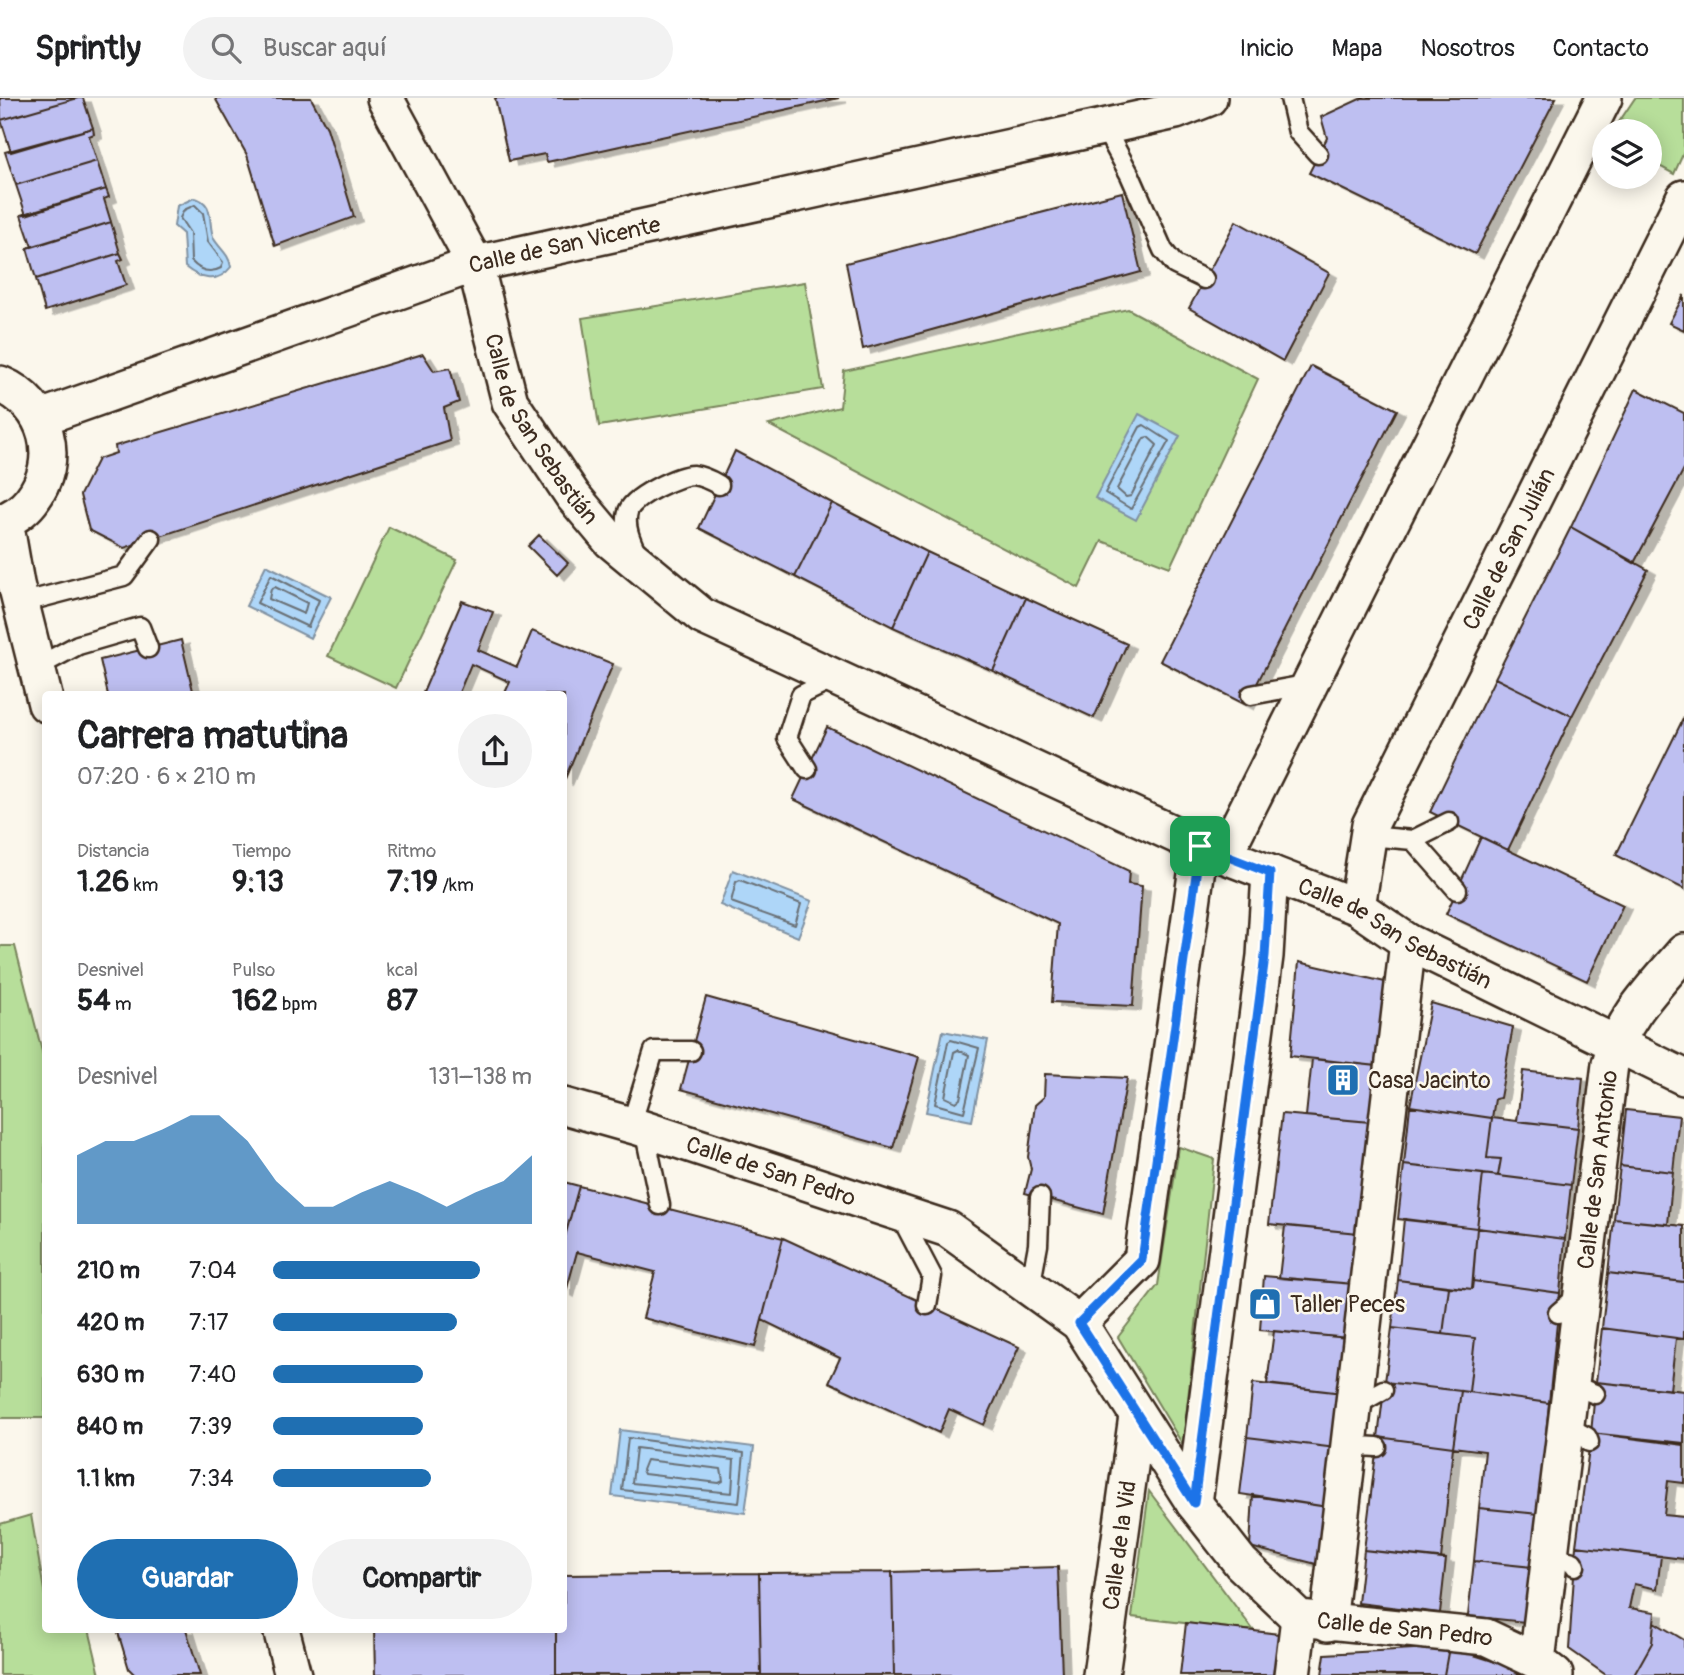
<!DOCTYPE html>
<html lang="es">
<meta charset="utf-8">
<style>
body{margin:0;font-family:Pangolin,sans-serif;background:#f2f2f2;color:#202124;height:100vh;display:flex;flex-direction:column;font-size:26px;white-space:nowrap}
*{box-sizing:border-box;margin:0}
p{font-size:23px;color:#757577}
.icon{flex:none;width:38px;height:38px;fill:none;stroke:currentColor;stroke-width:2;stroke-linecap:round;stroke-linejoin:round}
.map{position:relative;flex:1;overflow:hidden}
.sheet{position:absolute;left:42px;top:593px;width:525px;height:942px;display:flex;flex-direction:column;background:#fff;border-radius:7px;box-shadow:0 4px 18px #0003}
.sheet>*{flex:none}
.tools{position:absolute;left:1592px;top:21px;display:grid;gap:14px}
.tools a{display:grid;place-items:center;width:70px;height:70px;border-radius:50%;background:#fff;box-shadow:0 4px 18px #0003;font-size:35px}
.pin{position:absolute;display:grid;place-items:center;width:60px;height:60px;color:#fff;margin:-30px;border-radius:14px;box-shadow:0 4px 10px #0006}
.round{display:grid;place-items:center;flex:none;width:74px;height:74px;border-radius:37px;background:#f2f2f2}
.summary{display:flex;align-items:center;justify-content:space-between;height:119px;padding:0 35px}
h1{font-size:38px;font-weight:700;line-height:52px}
.stats{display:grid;grid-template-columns:repeat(3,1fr);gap:10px;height:119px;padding:7px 35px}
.stats div{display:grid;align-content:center}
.stats b{font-size:30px;font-weight:700}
.stats small{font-size:19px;font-weight:400}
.stats p{font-size:19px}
.chart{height:196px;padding:14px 35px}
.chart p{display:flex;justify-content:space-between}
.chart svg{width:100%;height:126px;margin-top:7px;fill:#1f6fb2;opacity:.7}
.action{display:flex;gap:14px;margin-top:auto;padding:14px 35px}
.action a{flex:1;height:80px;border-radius:42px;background:#1f6fb2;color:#fff;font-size:28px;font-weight:700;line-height:80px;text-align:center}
.action a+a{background:#f2f2f2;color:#202124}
ul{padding:0 35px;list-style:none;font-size:23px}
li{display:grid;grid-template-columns:112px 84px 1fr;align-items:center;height:52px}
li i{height:18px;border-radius:9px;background:#1f6fb2}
header{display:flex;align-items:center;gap:42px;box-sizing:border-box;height:98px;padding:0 35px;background:#fff;border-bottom:2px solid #e0e0e0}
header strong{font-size:33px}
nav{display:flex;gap:38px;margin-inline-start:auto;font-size:24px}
.search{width:490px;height:63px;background:#f2f2f2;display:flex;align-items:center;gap:18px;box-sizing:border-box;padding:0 24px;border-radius:38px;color:#757577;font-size:26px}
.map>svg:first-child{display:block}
</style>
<header>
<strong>Sprintly</strong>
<div class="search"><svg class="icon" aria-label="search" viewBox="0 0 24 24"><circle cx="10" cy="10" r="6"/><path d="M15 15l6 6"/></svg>Buscar aquí</div>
<nav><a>Inicio</a><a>Mapa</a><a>Nosotros</a><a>Contacto</a></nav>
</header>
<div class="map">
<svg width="1684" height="1577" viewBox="0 0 1684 1577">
<defs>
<filter id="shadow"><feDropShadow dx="8" dy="4.5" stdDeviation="0" flood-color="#0004"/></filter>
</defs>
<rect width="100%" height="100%" fill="#fbf7ec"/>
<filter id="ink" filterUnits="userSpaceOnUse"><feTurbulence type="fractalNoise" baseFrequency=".0143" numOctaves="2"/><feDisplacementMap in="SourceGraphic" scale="14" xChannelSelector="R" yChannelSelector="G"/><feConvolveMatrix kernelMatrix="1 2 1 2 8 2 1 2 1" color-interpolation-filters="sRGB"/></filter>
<g filter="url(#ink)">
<path fill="#b7de9a" stroke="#79845c" stroke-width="2" d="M 1635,0 L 1684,0 L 1684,54 L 1674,76 L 1650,63 L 1650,33 L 1613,33 Z
M 805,184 L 823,291 L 599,328 L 582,220 Z
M 1128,211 L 1258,281 L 1170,469 L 1102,443 L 1079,490 L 769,327 L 840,309 L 844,273 Z
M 389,429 L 457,462 L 396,590 L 328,558 Z
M 0,848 L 15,848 L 45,965 L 45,1320 L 0,1320 Z
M 1179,1049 L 1214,1061 L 1183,1347 L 1118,1239 L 1158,1187 Z
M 1149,1393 L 1254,1533 L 1132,1519 Z
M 31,1417 L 45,1498 L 46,1531 L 89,1531 L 100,1577 L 0,1577 L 0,1426 Z"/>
<path fill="#aed6f8" stroke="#8091a1" stroke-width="2" d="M 194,100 C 216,104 207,126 214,141 C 220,151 229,156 231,169 C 217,187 200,181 185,169 L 183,136 L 174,128 L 177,108 Z
M 1139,316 L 1180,338 L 1136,422 L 1095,400 Z
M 266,467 L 331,499 L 310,540 L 246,508 Z
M 733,772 L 812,803 L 798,839 L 720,807 Z
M 943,933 L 988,942 L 972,1023 L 926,1014 Z
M 620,1332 L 754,1349 L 745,1415 L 612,1398 Z"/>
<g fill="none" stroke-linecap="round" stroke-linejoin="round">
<path stroke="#696f75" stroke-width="2" d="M 195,107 L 203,115 L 208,144 L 223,164 L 221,170 C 210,176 200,173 191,163 L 190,135 L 180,120 L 184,112 Z
M 1144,327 L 1169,343 L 1131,411 L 1105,395 L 1140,329 Z
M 1148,339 L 1157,347 L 1131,398 L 1126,399 L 1117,391 L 1144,340 Z
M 271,477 L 319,502 L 308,529 L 257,505 Z
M 275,489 L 307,505 L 304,516 L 269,501 L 271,491 Z
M 740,782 L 801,806 L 795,827 L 731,804 L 736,784 Z
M 951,942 L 979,950 L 964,1014 L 935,1006 L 948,944 Z
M 958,952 L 969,957 L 960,1001 L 956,1004 L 945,999 L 954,954 Z
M 628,1340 L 744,1355 L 739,1405 L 622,1392 Z
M 636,1350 L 734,1362 L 732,1395 L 632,1385 Z
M 646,1362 L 721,1371 L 723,1383 L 719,1385 L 644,1376 L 642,1372 Z"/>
</g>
<path fill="#bebff1" stroke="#3b2a1e" stroke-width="2" filter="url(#shadow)" d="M 0,0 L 78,0 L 1,22 Z
M 78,0 L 83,0 L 93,30 L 11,54 L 1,22 Z
M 215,0 L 311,0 L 327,30 L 354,119 L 275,148 L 247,57 Z
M 495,0 L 839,0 L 547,64 L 545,56 L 509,63 Z
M 1362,0 L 1556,0 L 1475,156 L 1309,75 L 1327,40 L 1321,19 Z
M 93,30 L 94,36 L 89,38 L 97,63 L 16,87 L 5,54 Z
M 97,63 L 106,91 L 26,117 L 16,87 Z
M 106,91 L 109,99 L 104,101 L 111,124 L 32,149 L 21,117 Z
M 1122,94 L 1141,174 L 863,251 L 846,165 Z
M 1236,123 L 1329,175 L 1283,263 L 1189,210 Z
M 111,124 L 120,155 L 36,181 L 27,150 Z
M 120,155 L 123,161 L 118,163 L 126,187 L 45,213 L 36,181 Z
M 1684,197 L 1684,232 L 1669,225 Z
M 423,256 L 434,273 L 450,270 L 459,304 L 444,310 L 450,343 L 124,450 L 89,432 L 80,397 L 98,361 L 116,355 L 115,348 Z
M 1311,268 L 1397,312 L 1246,607 L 1160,563 Z
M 1636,291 L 1684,315 L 1684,371 L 1634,465 L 1571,429 Z
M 735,353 L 832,405 L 795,479 L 699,430 Z
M 832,405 L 927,454 L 893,529 L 795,479 Z
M 1571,429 L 1648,472 L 1572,618 L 1495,580 Z
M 539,437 L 568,465 L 557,477 L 528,448 Z
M 927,454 L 1026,500 L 993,573 L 893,529 Z
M 1026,500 L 1127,546 L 1094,620 L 993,573 Z
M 462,503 L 493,514 L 478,552 L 517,569 L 532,533 L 613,566 L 564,683 L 564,597 L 504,597 L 510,584 L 471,566 L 458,597 L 422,597 Z
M 181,542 L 194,597 L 108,597 L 100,562 Z
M 1495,580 L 1572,618 L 1508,752 L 1430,714 Z
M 1684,619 L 1684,791 L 1616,757 Z
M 827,629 L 1129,773 L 1128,786 L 1142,788 L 1133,908 L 1052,904 L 1058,826 L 793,701 Z
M 1481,739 L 1623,807 L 1587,883 L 1446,816 Z
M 1299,864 L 1385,884 L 1377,968 L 1290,958 Z
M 706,899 L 919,959 L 893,1050 L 681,991 Z
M 1431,905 L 1513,929 L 1500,1000 L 1495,1001 L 1492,1020 L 1410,1008 Z
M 1312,961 L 1377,968 L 1370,1024 L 1306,1018 Z
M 1523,973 L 1583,980 L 1578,1030 L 1517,1023 Z
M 1045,976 L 1127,980 L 1103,1116 L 1025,1095 L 1031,1071 L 1028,1059 L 1035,1007 L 1044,999 Z
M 1410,1008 L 1492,1020 L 1487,1060 L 1501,1061 L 1498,1078 L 1404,1067 Z
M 1626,1012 L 1679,1018 L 1673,1074 L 1620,1068 Z
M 1282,1016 L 1370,1024 L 1358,1135 L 1269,1126 Z
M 1492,1020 L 1578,1030 L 1571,1087 L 1498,1078 L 1501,1061 L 1487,1060 Z
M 1404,1067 L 1483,1076 L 1477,1130 L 1398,1121 Z
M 1620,1068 L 1673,1074 L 1668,1126 L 1614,1121 Z
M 1483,1076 L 1571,1087 L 1565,1141 L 1477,1130 Z
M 564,1084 L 579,1088 L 564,1142 Z
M 579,1088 L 783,1140 L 755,1249 L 643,1220 L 655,1174 L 577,1154 L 566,1194 L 564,1193 L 564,1142 Z
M 1404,1121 L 1477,1130 L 1472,1191 L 1398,1182 Z
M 1614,1121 L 1684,1128 L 1684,1184 L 1608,1175 Z
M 1285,1128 L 1358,1135 L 1353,1186 L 1279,1180 Z
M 1477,1130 L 1565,1141 L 1560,1195 L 1473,1183 Z
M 783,1140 L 1019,1249 L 984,1327 L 949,1311 L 939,1335 L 829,1284 L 840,1260 L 762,1222 Z
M 1608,1175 L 1684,1184 L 1684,1241 L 1602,1230 Z
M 1264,1178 L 1353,1186 L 1348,1240 L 1260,1232 Z
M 1398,1182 L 1449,1189 L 1443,1236 L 1392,1230 Z
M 1473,1183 L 1560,1195 L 1549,1305 L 1469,1294 L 1475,1240 L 1443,1236 L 1449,1189 L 1472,1191 Z
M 1392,1230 L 1475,1240 L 1469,1294 L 1385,1284 Z
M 1602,1230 L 1676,1240 L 1670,1292 L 1596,1284 Z
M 1274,1233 L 1348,1240 L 1343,1295 L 1267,1286 Z
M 1385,1284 L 1461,1293 L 1453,1349 L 1378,1339 Z
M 1596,1284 L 1684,1293 L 1684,1345 L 1591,1335 Z
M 1253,1285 L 1343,1295 L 1336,1350 L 1247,1339 Z
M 1461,1293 L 1549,1305 L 1538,1416 L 1479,1410 L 1485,1353 L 1453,1349 Z
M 1591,1335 L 1684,1347 L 1684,1385 L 1668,1383 L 1664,1417 L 1684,1419 L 1684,1461 L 1576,1448 Z
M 1247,1339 L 1336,1350 L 1328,1409 L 1240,1396 Z
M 1378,1339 L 1453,1349 L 1441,1461 L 1364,1452 Z
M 1253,1397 L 1328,1409 L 1320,1467 L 1250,1449 Z
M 1479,1410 L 1538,1416 L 1532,1469 L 1474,1463 Z
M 1576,1448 L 1661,1458 L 1657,1491 L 1634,1486 L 1629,1510 L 1655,1514 L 1652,1545 L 1634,1577 L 1606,1577 L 1569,1551 Z
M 1364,1452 L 1446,1461 L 1440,1515 L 1358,1505 Z
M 1474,1463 L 1532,1469 L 1525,1524 L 1468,1518 Z
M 1058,1469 L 1062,1577 L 894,1577 L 892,1474 Z
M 892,1474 L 894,1577 L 761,1577 L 759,1475 Z
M 759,1475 L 761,1577 L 556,1577 L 556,1531 L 564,1531 L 564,1477 Z
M 1654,1524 L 1684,1542 L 1684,1577 L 1634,1577 L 1652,1545 Z
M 1186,1525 L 1279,1536 L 1274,1577 L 1180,1577 Z
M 117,1531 L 186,1531 L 200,1577 L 135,1577 L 129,1571 Z
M 374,1531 L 556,1531 L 556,1577 L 375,1577 Z
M 1449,1549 L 1444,1577 L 1322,1577 L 1325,1556 Z
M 1449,1549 L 1530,1575 L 1530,1577 L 1444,1577 Z"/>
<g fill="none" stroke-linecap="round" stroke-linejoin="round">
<defs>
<path id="lane" d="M 1290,0 L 1298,34 L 1318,56
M 1104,29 L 1130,77 L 1163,152 L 1175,167 L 1204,181
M 637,456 C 631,443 624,428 628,414 C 631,399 679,377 693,377 C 702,378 712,383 719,387
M 21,505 L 124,478 L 151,441
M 37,569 L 78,547 L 140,529 L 148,550
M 1251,597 L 1310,586
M 807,671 L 787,640 L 801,597 L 836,580
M 1368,738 L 1413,742 L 1457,792
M 1413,742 L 1449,724
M 631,1027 L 654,953 L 691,953
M 644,1031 L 660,1107
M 899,1115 L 932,1178 L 927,1207
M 1030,1190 L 1038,1147 L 1040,1099
M 1558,1215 L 1579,1197
M 1572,1279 L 1578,1289 L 1595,1296
M 1353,1309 L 1383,1292
M 1568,1323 L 1570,1330 L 1587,1339 L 1589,1344
M 1347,1359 L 1359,1348 L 1377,1349
M 1550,1453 L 1558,1460 L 1573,1464 L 1575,1468"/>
<g id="street">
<path id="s1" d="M 385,0 L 475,166 L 510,304 L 573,398 L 610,442 L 702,518 L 1200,748 L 1357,809 L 1408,844 L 1684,979"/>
<path d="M 0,286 C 48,306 63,362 31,403 C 24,412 12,421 0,424"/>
<path id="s2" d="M 40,320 L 475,166 L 1176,13 L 1209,0"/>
<path d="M 5,423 L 16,486 L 46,606"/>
<path d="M 1224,757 L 1604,0"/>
<path id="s3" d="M 1357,809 L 1370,727 L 1684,100"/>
<path id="s4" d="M 564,1008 L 638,1029 L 948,1131 L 1079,1225 L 1194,1405 L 1241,1465 L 1299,1520 L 1486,1539 L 1537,1563 L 1555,1577"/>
<path d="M 1079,1225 L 1142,1162 L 1200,748"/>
<path d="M 1194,1405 L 1265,858 L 1270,775"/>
<path d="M 1328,1525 L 1408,844"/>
<path d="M 281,1531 L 293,1577"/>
<path id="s5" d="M 1537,1563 L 1610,966 C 1620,922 1656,887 1684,854"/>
<path id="s6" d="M 1101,1577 L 1137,1318"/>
<path d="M 1292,1577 L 1299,1520"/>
</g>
</defs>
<use href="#lane" stroke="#3b2a1e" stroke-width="23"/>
<use href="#street" stroke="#3b2a1e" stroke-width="40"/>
<use href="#lane" stroke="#fbf7ec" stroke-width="18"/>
<use href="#street" stroke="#fbf7ec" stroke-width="35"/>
</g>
</g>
<g fill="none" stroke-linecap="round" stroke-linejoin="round" filter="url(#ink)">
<defs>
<path id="route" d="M 1200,748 L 1270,775 L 1265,858 L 1194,1405 L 1079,1225 L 1142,1162 Z"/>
</defs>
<use href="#route" stroke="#fff" stroke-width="14"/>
<use href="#route" stroke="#1a73e8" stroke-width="9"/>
</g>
<defs>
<symbol id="building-square" viewBox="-11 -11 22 22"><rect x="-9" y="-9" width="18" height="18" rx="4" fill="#1f6fb2" stroke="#fbf7ec"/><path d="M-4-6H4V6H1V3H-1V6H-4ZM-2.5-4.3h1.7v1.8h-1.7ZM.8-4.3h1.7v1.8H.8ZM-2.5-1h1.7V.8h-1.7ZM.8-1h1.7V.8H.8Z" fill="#fff"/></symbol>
<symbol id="shop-square" viewBox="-11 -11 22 22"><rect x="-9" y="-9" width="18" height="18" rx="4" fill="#1f6fb2" stroke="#fbf7ec"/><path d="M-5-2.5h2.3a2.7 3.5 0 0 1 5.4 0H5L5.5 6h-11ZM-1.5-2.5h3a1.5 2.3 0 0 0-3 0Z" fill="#fff"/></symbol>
</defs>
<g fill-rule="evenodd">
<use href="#building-square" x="1324" y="963" width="38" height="38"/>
<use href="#shop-square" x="1246" y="1187" width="38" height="38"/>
</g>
<g text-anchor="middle" stroke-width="5" stroke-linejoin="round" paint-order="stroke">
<g font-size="23" fill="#3b2a1e" stroke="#fbf7ec">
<text dy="8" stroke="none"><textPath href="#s2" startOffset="553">Calle de San Vicente</textPath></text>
<text dy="8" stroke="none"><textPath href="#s1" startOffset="369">Calle de San Sebastián</textPath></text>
<text dy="8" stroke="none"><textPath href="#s3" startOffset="392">Calle de San Julián</textPath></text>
<text dy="8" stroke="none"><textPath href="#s1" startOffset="1384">Calle de San Sebastián</textPath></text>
<text dy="8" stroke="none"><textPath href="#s5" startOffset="495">Calle de San Antonio</textPath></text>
<text dy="8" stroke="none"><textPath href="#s4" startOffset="217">Calle de San Pedro</textPath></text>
<text dy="8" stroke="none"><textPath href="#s6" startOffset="131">Calle de la Vid</textPath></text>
<text dy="8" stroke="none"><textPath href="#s4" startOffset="1041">Calle de San Pedro</textPath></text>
</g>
<g font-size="23" fill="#3b2a1e" stroke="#fbf7ec" text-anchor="start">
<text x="1368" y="990">Casa Jacinto</text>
<text x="1290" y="1214">Taller Peces</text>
</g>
</g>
</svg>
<div class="tools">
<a><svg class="icon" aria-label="layers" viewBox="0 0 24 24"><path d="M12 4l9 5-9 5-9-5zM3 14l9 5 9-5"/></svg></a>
</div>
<div class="pin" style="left:1200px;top:748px;background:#1e9e55"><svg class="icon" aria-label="arrive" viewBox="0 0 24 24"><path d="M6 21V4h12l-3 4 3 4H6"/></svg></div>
<section class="sheet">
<div class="summary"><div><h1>Carrera matutina</h1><p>07:20 · 6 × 210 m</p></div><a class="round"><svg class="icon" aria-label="share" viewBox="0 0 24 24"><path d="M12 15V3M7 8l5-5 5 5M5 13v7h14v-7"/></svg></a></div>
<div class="stats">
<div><p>Distancia</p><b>1.26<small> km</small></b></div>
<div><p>Tiempo</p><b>9:13</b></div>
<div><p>Ritmo</p><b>7:19<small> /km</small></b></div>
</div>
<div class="stats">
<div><p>Desnivel</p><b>54<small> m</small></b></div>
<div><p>Pulso</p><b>162<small> bpm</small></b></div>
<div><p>kcal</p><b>87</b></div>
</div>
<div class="chart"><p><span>Desnivel</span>131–138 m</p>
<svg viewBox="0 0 160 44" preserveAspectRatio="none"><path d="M0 44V20L10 15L20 15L30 11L40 6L50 6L60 15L70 29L80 38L90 38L100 33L110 29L120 33L130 38L140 33L150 29L160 20V44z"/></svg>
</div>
<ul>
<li><b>210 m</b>7:04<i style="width:80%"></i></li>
<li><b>420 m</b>7:17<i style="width:71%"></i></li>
<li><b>630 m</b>7:40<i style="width:58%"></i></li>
<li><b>840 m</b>7:39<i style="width:58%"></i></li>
<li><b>1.1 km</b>7:34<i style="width:61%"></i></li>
</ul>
<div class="action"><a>Guardar</a><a>Compartir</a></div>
</section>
</div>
